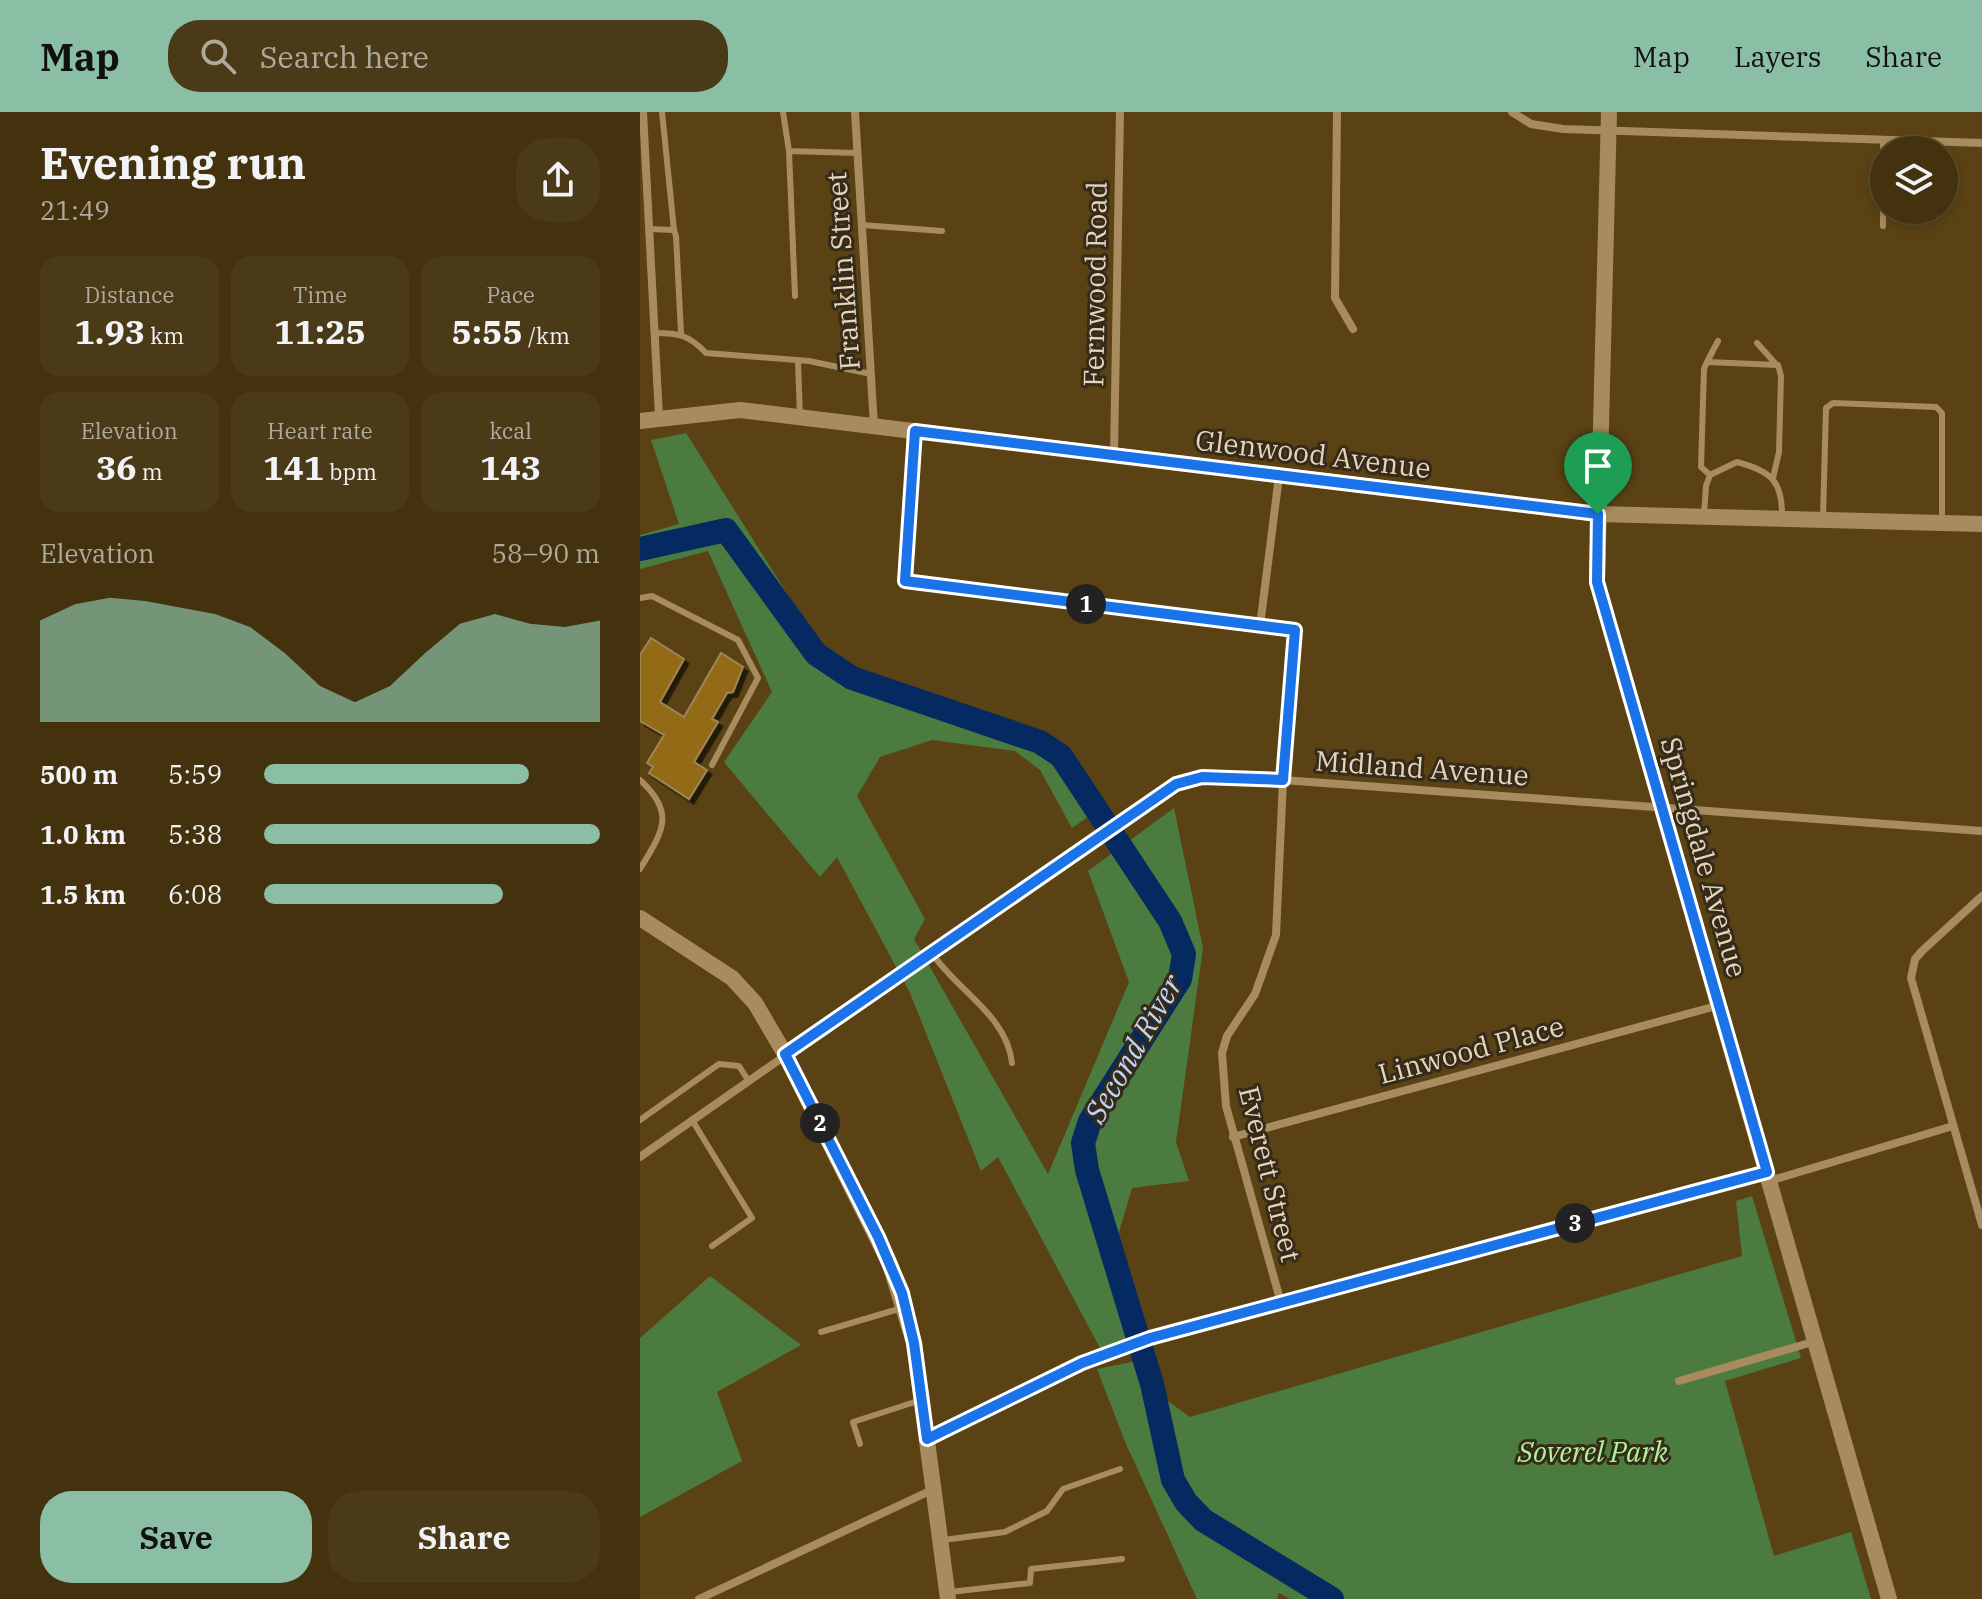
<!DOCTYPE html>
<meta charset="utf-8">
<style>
body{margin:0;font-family:"IBM Plex Serif",serif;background:#4b3a18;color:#f1f3f6;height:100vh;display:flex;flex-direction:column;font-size:30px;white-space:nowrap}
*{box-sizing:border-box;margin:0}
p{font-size:26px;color:#afaa9e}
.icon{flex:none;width:44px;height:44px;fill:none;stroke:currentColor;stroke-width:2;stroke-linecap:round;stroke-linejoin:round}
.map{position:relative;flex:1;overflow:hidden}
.panel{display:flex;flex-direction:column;background:#44320f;width:640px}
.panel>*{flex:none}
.fabs{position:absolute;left:1230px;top:24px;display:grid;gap:16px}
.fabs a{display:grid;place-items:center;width:88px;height:88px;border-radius:50%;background:#44320f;box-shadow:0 4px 12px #0003,0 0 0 2px #5c4d2f;font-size:40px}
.pin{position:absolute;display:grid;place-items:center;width:68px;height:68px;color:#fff;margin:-82px -34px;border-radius:50% 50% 50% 0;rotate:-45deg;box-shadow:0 0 8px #0007}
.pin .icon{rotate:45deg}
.km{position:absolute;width:40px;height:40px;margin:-20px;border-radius:50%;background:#222;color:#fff;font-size:22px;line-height:40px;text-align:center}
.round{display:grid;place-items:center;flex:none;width:84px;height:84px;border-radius:32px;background:#4b3a18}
.head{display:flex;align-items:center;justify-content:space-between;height:136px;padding:0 40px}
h1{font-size:44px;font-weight:800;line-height:60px}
.stats{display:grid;grid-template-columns:repeat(3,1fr);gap:12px;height:136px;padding:8px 40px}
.stats div{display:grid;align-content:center;border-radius:20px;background:#4b3a18;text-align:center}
.stats b{font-size:34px;font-weight:800}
.stats small{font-size:22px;font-weight:400}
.stats p{font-size:22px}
.chart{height:224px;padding:16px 40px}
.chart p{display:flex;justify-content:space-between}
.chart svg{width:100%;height:144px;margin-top:8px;fill:#8abfa5;opacity:.7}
.action{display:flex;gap:16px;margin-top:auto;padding:16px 40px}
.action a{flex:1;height:92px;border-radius:32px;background:#8abfa5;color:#111;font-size:32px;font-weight:800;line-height:92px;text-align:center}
.action a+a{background:#4b3a18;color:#f1f3f6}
ul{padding:0 40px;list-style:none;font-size:26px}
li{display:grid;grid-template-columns:128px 96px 1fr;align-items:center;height:60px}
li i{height:20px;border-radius:10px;background:#8abfa5}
header{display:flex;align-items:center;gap:48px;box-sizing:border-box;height:112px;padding:0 40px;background:#8abfa5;color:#111}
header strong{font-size:38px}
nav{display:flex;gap:44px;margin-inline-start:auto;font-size:28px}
.search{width:560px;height:72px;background:#4b3a18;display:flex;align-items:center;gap:20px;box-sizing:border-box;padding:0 28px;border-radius:32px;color:#afaa9e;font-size:30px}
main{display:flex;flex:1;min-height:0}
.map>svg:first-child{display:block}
</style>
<header>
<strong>Map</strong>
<div class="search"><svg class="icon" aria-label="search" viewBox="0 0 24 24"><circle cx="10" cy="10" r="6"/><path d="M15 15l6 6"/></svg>Search here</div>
<nav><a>Map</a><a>Layers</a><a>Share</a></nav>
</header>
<main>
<section class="panel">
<div class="head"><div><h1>Evening run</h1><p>21:49</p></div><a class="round"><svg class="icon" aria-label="share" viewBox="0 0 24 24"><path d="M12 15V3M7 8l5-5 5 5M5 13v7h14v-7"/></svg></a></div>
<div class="stats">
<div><p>Distance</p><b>1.93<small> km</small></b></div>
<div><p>Time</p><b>11:25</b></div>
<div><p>Pace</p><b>5:55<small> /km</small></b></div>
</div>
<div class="stats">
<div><p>Elevation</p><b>36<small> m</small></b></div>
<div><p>Heart rate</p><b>141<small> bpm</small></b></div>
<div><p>kcal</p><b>143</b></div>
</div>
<div class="chart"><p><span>Elevation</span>58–90 m</p>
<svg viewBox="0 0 160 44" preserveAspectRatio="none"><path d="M0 44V13L10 8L20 6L30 7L40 9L50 11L60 15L70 23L80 33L90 38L100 33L110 23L120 14L130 11L140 14L150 15L160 13V44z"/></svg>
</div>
<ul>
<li><b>500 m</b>5:59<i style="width:79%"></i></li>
<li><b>1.0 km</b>5:38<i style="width:100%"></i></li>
<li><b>1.5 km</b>6:08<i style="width:71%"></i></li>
</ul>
<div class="action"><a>Save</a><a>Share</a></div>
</section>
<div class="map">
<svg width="1342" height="1487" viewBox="0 0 1342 1487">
<defs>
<filter id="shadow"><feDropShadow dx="4.5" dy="4.5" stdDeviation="0" flood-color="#0009"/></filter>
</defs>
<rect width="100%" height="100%" fill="#5a4214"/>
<path fill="#4b7b3e" d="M 46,321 L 187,545 L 405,628 L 455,700 L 432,716 L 400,658 L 375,639 L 292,628 L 240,645 L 217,684 L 285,807 L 274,827 L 408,1062 L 489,870 L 448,759 L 534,696 L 563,836 L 536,1030 L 549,1069 L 492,1076 L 477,1127 L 506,1224 L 461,1238 L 358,1045 L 341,1059 L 270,881 L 197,745 L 180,765 L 84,650 L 132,580 L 68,439 L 0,457 L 0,423 L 39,412 L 11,328 Z
M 1112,1084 L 1161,1246 L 1085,1269 L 1134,1444 L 1211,1420 L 1231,1487 L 650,1487 L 639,1481 L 637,1487 L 557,1487 L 486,1332 L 457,1257 L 507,1247 L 521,1284 L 550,1305 L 1102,1144 L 1096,1089 Z
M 70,1164 L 161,1233 L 77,1280 L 102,1349 L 0,1405 L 0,1226 Z"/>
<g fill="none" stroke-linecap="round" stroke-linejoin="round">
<path stroke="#052a62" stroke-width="24" d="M 0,437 L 86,418 L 176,542 L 212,566 L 400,630 L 421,644 L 530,809 L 544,842 L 540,867 L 450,1009 L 443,1031 L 447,1058 L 512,1272 L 533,1368 L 546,1390 L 563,1408 L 692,1487"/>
</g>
<path fill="#936a17" stroke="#9f8457" stroke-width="2" filter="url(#shadow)" d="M 11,526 L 44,547 L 20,590 L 44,605 L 81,541 L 103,555 L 93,580 L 87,581 L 72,607 L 78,610 L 54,650 L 67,658 L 49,687 L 9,661 L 13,655 L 7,651 L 24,623 L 0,609 L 0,543 Z"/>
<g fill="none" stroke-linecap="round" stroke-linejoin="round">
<path stroke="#a88c60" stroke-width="6" d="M 22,0 L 34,118
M 143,0 L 149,39 L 217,41
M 149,39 L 155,184
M 222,113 L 302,119
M 1243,114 L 1243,27
M 9,117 L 34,118 L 36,124 L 41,221
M 15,221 C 39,221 49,223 66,241 L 169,249 L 231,262
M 1117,231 L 1135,251
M 158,249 L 160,305
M 1067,250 L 1078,229
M 1070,363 L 1061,355 L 1064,257 L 1067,250 L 1138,253 L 1141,264 L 1139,340 L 1133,366
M 1064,403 L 1066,374 L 1070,363 L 1097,350 C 1131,359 1143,369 1142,406
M 1183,406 L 1186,296 L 1193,291 L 1296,295 L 1302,301 L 1302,410
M 0,486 L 12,484 L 98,528 L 118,566 L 72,653
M 0,668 C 36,701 23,719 0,757
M 291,840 C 316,878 367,903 372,951
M 0,1008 L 79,952 L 99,954 L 108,968
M 52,1008 L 112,1106 L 72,1134
M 181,1220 L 262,1196
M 220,1332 L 213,1310 L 281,1288
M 303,1428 L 365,1420 L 407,1399 L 423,1377 L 480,1357
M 310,1480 L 390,1471 L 391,1457 L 482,1447"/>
<path stroke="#a88c60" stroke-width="8" d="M 3,0 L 19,305
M 215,0 L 234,314
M 697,0 L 695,186 L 713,217
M 872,0 L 891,12 L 923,17 L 1342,31
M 275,319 L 265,469 L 655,518 L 643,668 L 636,823 L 615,882 L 587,924 L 582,941 L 586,994 L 641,1191
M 474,343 L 480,0
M 620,514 L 639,364
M 1342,784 L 1282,839 L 1275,847 L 1271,866 L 1342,1113
M 593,1025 L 1080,893
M 0,1045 L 523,680 L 562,665 L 643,668 L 1342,719
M 1129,1069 L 1313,1014
M 1039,1269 L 1176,1229
M 288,1326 L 442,1251 L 510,1226 L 1126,1060
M 59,1487 L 292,1378"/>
<path stroke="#a88c60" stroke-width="16" d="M 969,0 L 957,470 L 1249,1487
M 0,309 L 100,298 L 958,402 L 1342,412
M 0,806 L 92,866 L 115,891 L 145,942 L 250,1152 L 274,1231 L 308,1487"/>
</g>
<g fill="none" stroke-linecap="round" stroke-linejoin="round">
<defs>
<path id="route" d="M 275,319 L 958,402 L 957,470 L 1127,1060 L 510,1226 L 442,1251 L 287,1327 L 274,1231 L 262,1181 L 238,1125 L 145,942 L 536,672 L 562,665 L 643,668 L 655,518 L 265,469 Z"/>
</defs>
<use href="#route" stroke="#fff" stroke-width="16"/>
<use href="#route" stroke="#1a73e8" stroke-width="10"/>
</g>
<g text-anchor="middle" stroke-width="6" stroke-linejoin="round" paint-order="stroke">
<g font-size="28" fill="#e4d5be" stroke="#362b18">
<text transform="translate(203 159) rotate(-94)" y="10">Franklin Street</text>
<text transform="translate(455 172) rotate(-89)" y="10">Fernwood Road</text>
<text transform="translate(673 342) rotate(7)" y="10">Glenwood Avenue</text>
<text transform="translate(782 656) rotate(4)" y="10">Midland Avenue</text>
<text transform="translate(1064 745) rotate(74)" y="10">Springdale Avenue</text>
<text transform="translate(831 938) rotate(-15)" y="10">Linwood Place</text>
<text transform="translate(630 1062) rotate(76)" y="10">Everett Street</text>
</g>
<g font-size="28" font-style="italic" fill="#aef49b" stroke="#362b18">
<text x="953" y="1350">Soverel Park</text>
</g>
<g font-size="30" font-style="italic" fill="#bed4f7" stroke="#362b18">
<text transform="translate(494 937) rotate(-60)" y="10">Second River</text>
</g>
</g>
</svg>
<div class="fabs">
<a><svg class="icon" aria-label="layers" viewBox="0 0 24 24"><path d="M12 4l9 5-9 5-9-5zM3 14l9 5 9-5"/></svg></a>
</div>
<div class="pin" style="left:958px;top:402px;background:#1e9e55"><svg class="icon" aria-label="arrive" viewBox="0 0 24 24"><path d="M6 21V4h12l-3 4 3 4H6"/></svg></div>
<b class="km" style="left:446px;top:492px">1</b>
<b class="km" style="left:180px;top:1011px">2</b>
<b class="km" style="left:935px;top:1111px">3</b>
</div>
</main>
